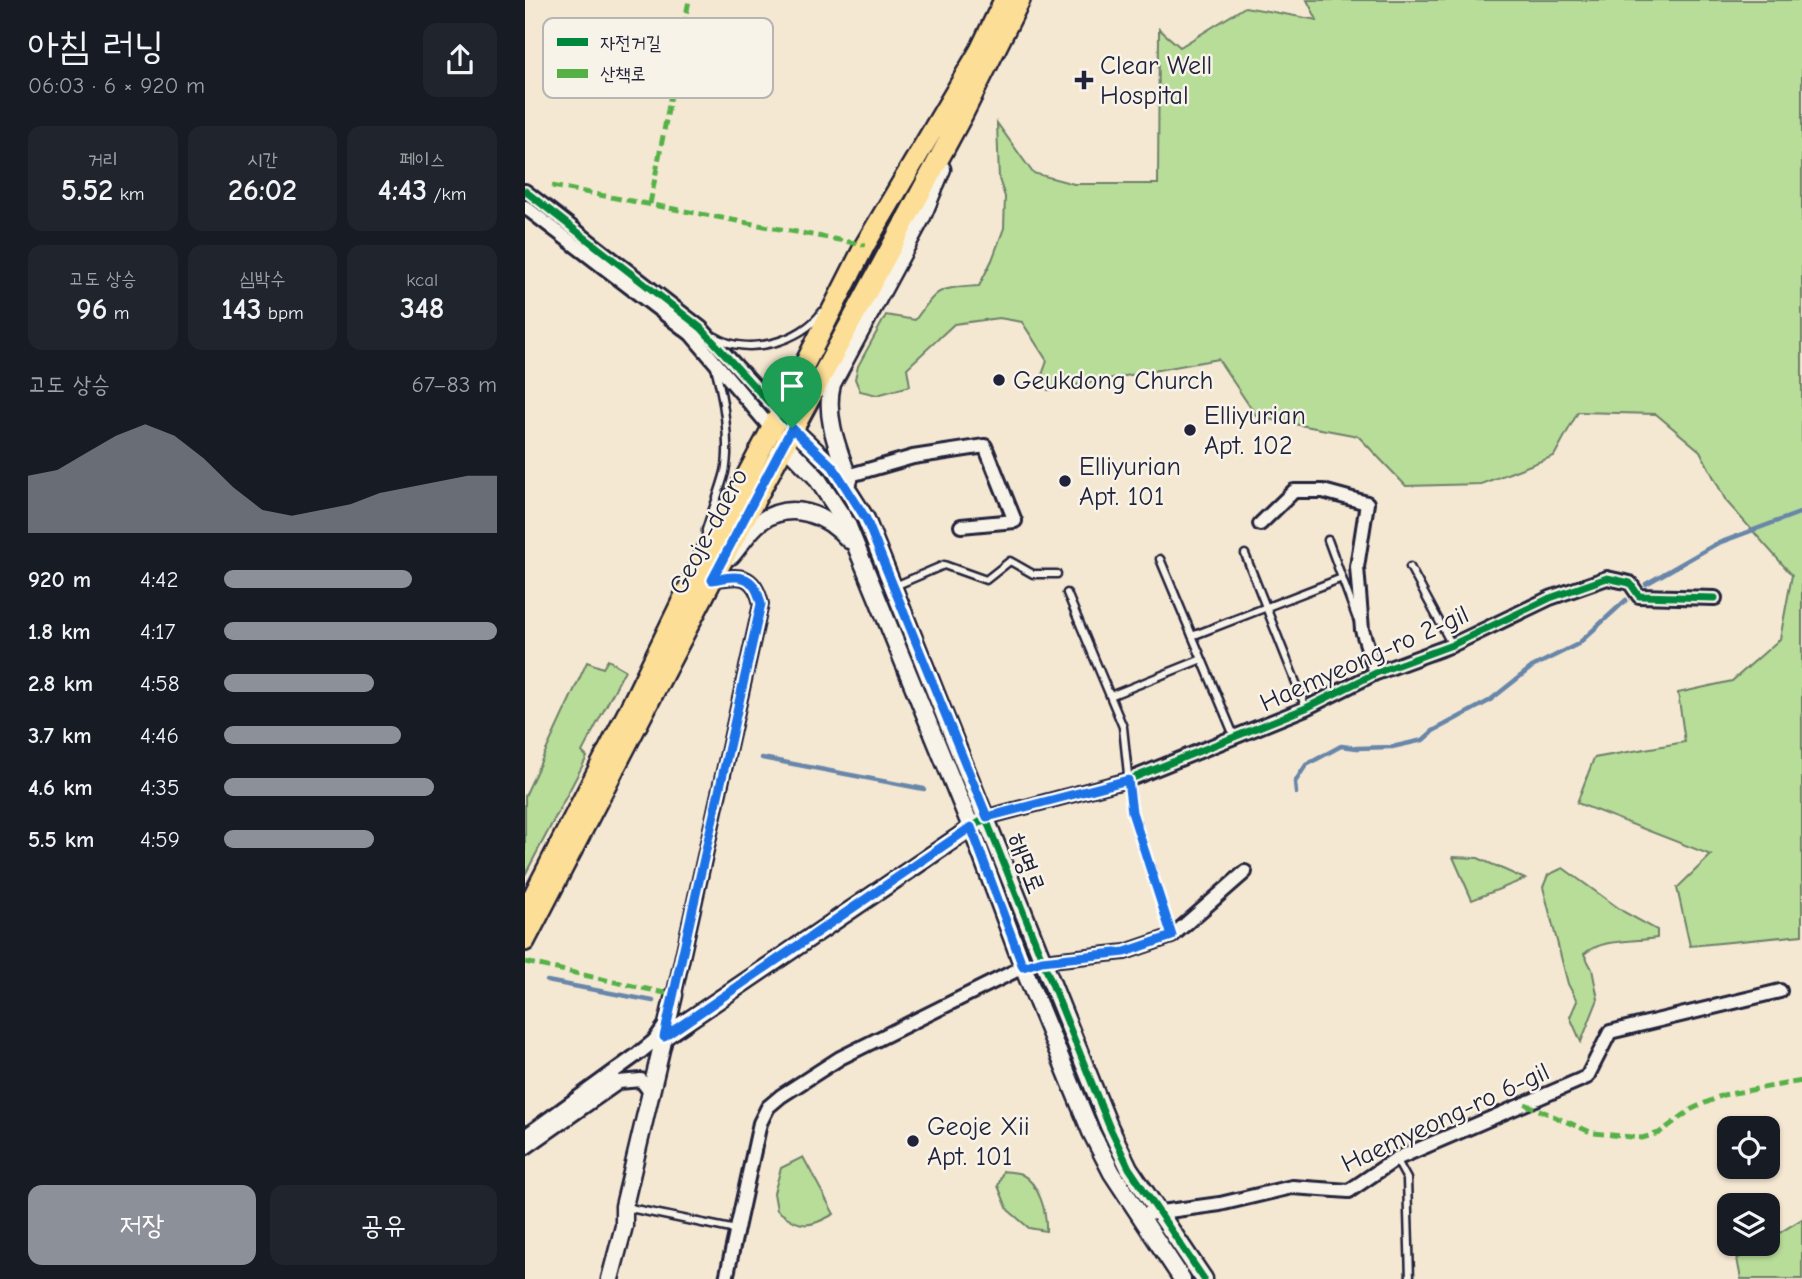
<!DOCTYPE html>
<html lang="ko">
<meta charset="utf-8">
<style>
body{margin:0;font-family:"Comic Neue","Poor Story",sans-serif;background:#20242c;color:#f1f3f6;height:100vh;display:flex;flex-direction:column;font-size:26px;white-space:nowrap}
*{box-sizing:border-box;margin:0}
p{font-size:23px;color:#9ea1a6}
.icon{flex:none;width:38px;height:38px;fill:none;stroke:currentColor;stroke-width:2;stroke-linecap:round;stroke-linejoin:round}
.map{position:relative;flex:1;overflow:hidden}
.side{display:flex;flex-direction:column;background:#171b24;width:525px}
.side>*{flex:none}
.buttons{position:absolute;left:1192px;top:1116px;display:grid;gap:14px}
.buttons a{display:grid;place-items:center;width:63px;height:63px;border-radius:14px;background:#171b24;box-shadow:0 2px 5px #0004;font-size:35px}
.pin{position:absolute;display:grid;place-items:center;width:60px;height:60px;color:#fff;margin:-72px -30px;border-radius:50% 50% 50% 0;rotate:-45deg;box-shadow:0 0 7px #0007}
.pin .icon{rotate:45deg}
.round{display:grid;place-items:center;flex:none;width:74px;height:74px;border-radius:14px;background:#20242c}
.head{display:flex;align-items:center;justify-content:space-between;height:119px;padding:0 28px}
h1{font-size:38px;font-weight:600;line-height:52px}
.metrics{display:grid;grid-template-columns:repeat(3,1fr);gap:10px;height:119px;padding:7px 28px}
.metrics div{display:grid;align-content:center;border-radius:14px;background:#20242c;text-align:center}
.metrics b{font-size:30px;font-weight:600}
.metrics small{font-size:19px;font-weight:400}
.metrics p{font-size:19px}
.chart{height:196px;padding:14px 28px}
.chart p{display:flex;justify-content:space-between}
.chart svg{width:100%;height:126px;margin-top:7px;fill:#8c9099;opacity:.7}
.cta{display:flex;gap:14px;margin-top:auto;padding:14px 28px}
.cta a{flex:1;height:80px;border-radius:14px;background:#8c9099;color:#fff;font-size:28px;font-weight:600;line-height:80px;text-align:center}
.cta a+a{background:#20242c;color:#f1f3f6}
ul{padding:0 28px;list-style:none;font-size:23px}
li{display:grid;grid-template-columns:112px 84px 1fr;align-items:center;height:52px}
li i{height:18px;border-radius:9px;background:#8c9099}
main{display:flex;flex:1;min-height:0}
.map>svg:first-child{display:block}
</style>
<main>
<section class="side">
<div class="head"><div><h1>아침 러닝</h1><p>06:03 · 6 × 920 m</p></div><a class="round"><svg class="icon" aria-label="share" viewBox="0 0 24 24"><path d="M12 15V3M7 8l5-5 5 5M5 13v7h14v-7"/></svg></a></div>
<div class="metrics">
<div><p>거리</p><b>5.52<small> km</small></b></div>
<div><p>시간</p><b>26:02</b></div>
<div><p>페이스</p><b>4:43<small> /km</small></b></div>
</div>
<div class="metrics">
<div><p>고도 상승</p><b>96<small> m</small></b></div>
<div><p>심박수</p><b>143<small> bpm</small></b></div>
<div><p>kcal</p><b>348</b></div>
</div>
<div class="chart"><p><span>고도 상승</span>67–83 m</p>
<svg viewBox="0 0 160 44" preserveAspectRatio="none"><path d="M0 44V24L10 22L20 16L30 10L40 6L50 10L60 18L70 28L80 36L90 38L100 36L110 34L120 30L130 28L140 26L150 24L160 24V44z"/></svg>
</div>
<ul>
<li><b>920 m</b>4:42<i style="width:69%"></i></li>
<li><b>1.8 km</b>4:17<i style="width:100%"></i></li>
<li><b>2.8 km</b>4:58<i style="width:55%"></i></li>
<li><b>3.7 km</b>4:46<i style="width:65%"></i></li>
<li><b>4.6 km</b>4:35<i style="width:77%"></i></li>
<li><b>5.5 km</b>4:59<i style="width:55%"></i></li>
</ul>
<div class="cta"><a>저장</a><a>공유</a></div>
</section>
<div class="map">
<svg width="1277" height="1279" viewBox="0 0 1277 1279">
<rect width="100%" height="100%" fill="#f5e8d3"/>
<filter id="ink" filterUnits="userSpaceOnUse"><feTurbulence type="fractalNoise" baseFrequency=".0143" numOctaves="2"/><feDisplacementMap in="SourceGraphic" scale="14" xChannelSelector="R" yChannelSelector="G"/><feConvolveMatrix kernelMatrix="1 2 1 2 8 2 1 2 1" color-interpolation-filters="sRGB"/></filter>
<g filter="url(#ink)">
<path fill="#b8dd98" stroke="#6d806a" stroke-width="2" d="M 782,0 L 1277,0 L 1277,935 L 1165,946 L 1152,888 L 1186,855 L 1052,803 L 1069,758 L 1160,742 L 1153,693 L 1207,681 L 1255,639 L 1267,575 L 1201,501 L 1175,451 L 1131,414 L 1053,412 L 1029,456 L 956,484 L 881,486 L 833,436 L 732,417 L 693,359 L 523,390 L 517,375 L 522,361 L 497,322 L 474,318 L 429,324 L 382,368 L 385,386 L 352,395 L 335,391 L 330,379 L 333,366 L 361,315 L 390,320 C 415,286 412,289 454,286 L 467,260 L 479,228 L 480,197 L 474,179 L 472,123 L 508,173 L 549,184 L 633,184 L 634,29 L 655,47 L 720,7 L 792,20 Z
M 344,555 L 358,572 L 430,752 L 423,755 Z
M 83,660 L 100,670 L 57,752 L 62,757 L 0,875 L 0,796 L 62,662 L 78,668 Z
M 928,857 L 953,858 L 1000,879 L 947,900 Z
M 1038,868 L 1099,912 L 1132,930 L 1132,938 C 1109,942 1078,938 1059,954 L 1067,969 L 1073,999 L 1056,1042 L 1045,1017 L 1052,1001 L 1043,984 L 1018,887 L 1023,875 Z
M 278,1157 L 309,1214 C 283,1228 276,1229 252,1210 L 249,1193 L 256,1168 Z
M 478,1171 C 483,1172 491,1172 496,1174 C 514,1183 522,1212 521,1231 L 504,1228 L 483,1210 L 473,1186 Z
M 1277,1219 L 1277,1279 L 1216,1279 L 1212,1259 L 1236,1244 L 1242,1244 L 1243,1240 Z"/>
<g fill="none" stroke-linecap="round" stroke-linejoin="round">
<path stroke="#6786a9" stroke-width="4.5" d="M 1121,584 L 1191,544 L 1277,512
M 237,758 L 399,789
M 771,793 L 770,782 L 781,765 L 816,746 L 832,748 L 867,747 L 898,740 L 908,731 L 964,701 L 1007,667 L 1053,644 L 1101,600
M 22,981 L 128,1001"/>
<defs>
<path id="service" d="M 191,337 C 222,357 277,341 297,312
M 181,538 L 181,530 C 187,511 195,491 200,472 C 206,442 198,396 190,367
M 803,540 L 832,619
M 720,554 L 781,708
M 635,559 L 710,738
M 885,567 L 927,645
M 370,586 L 419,565 L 461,580 L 485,561 L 508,574 L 532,574
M 542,593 L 598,727 L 607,812 L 647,936
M 667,636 L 817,578
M 585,696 L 677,659
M 871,1159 L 882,1179 L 885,1279
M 100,1207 L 211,1230"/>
<path id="minor" d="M 0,191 L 176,328 L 258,417
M 0,207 L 166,334 L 250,433
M 322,476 L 388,457 L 460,446 L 490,521 L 436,526
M 735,524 L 769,491 L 798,491 L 842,503 L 832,567 L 837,630 L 851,673
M 462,817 L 603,780 L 781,708 L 851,673 L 927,645 L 1025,598 L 1082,578 L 1105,583 L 1114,596 L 1190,598
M 149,995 L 236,604 C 229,573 215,575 187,580
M 0,1136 L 113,1054 L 129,1041 L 139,1027
M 0,1148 L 94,1082 L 116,1080 L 126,1093
M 614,1215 L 695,1204 L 767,1187 L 824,1191 L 871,1159 L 1062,1077 L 1085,1032 L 1255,991
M 201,1279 L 235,1123 L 243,1107 L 256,1096 L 315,1058 L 498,967 L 517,961 L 600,952 L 647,936 L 720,872"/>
<path id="tertiary" d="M 267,428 L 308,467 L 341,519 L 584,1126 L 604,1168 L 679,1279
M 259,444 L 291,477 L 322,524 L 446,827 L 498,967 L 566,1132 L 587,1173 L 657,1279
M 324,480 C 313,449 299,416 307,384 L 397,217 L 417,169
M 206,556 C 215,546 224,530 235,522 C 266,500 301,514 324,540
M 139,1037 L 455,822
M 85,1279 L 99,1226 L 99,1206 L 149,995"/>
<path id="primary" d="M 0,912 L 102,714 L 181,552 L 255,413 L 340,245 L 455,50 L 479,0
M 0,941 L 187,580 L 439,112 L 495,0"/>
</defs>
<use href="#service" stroke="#22223b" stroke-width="11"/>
<use href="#minor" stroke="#22223b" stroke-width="18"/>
<use href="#tertiary" stroke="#22223b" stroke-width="21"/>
<use href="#primary" stroke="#22223b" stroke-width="24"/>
<use href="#service" stroke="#f7f3e8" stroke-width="6"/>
<use href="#minor" stroke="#f7f3e8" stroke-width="12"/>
<use href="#tertiary" stroke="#f7f3e8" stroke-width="16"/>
<use href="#primary" stroke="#fdde96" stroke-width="19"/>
<path stroke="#55b146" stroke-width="5" stroke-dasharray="10 5" stroke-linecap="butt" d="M 27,186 L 340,245
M 125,204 L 164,0
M 0,962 L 149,995
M 1000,1104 L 1068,1133 L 1117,1138 L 1134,1133 L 1167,1109 L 1198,1095 L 1277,1081"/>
<defs>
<path id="cycleway" d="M 0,191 L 176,328 L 267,428 L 308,467 L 341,519 L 368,587 L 584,1126 L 604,1168 L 679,1279
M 139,1037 L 462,817 L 603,780 L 781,708 L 851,673 L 927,645 L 1025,598 L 1082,578 L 1105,583 L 1114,596 L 1190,598"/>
</defs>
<use href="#cycleway" stroke="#f7f3e8" stroke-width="11"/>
<use href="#cycleway" stroke="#00873e" stroke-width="7"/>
</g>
</g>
<g fill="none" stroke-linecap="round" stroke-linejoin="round" filter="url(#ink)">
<defs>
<path id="route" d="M 267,428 L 308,467 L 341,519 L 462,817 L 603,780 L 607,812 L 647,936 L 600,952 L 517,961 L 498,967 L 446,827 L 139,1037 L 236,604 C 229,573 215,575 187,580 Z"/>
</defs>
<use href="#route" stroke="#fff" stroke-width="14"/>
<use href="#route" stroke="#1a73e8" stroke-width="9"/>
</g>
<g fill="#22223b" stroke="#f7f3e8" stroke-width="2.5">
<path d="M555.5 69.5h7v7h7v7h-7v7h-7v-7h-7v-7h7z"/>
<circle cx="474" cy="380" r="7"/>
<circle cx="665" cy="430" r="7"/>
<circle cx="540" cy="481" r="7"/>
<circle cx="388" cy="1141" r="7"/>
</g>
<g text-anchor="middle" stroke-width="5" stroke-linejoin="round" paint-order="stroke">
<g font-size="26" fill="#22223b" stroke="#f7f3e8" text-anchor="start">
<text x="575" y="74">Clear Well<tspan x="575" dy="30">Hospital</tspan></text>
<text x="488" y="389">Geukdong Church</text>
<text x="679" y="424">Elliyurian<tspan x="679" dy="30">Apt. 102</tspan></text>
<text x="554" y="475">Elliyurian<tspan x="554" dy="30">Apt. 101</tspan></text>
<text x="402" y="1135">Geoje Xii<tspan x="402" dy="30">Apt. 101</tspan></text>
</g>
<g font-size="26" fill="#22223b" stroke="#f7f3e8">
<text transform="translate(183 531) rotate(-62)" y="9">Geoje-daero</text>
<text transform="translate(839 658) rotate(-24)" y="9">Haemyeong-ro 2-gil</text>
<text transform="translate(502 863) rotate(69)" y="9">해명로</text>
<text transform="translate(920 1117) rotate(-25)" y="9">Haemyeong-ro 6-gil</text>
</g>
</g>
<rect x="18" y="18" width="230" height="80" rx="10" fill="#f7f3e8" stroke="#b7b4b4" stroke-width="2"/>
<rect x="32" y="38" width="31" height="8" fill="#00873e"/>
<rect x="32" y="69" width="31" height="9" fill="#55b146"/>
<g font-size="19" fill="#22223b">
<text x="75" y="49">자전거길</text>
<text x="75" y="80">산책로</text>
</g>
</svg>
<div class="buttons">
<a><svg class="icon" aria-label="locate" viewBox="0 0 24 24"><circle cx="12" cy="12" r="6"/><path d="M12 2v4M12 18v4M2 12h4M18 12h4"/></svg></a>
<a><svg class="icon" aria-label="layers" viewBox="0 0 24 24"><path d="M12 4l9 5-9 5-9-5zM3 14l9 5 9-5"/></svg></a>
</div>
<div class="pin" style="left:267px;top:428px;background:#1e9e55"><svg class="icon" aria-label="arrive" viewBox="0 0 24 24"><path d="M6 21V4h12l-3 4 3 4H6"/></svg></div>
</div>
</main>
